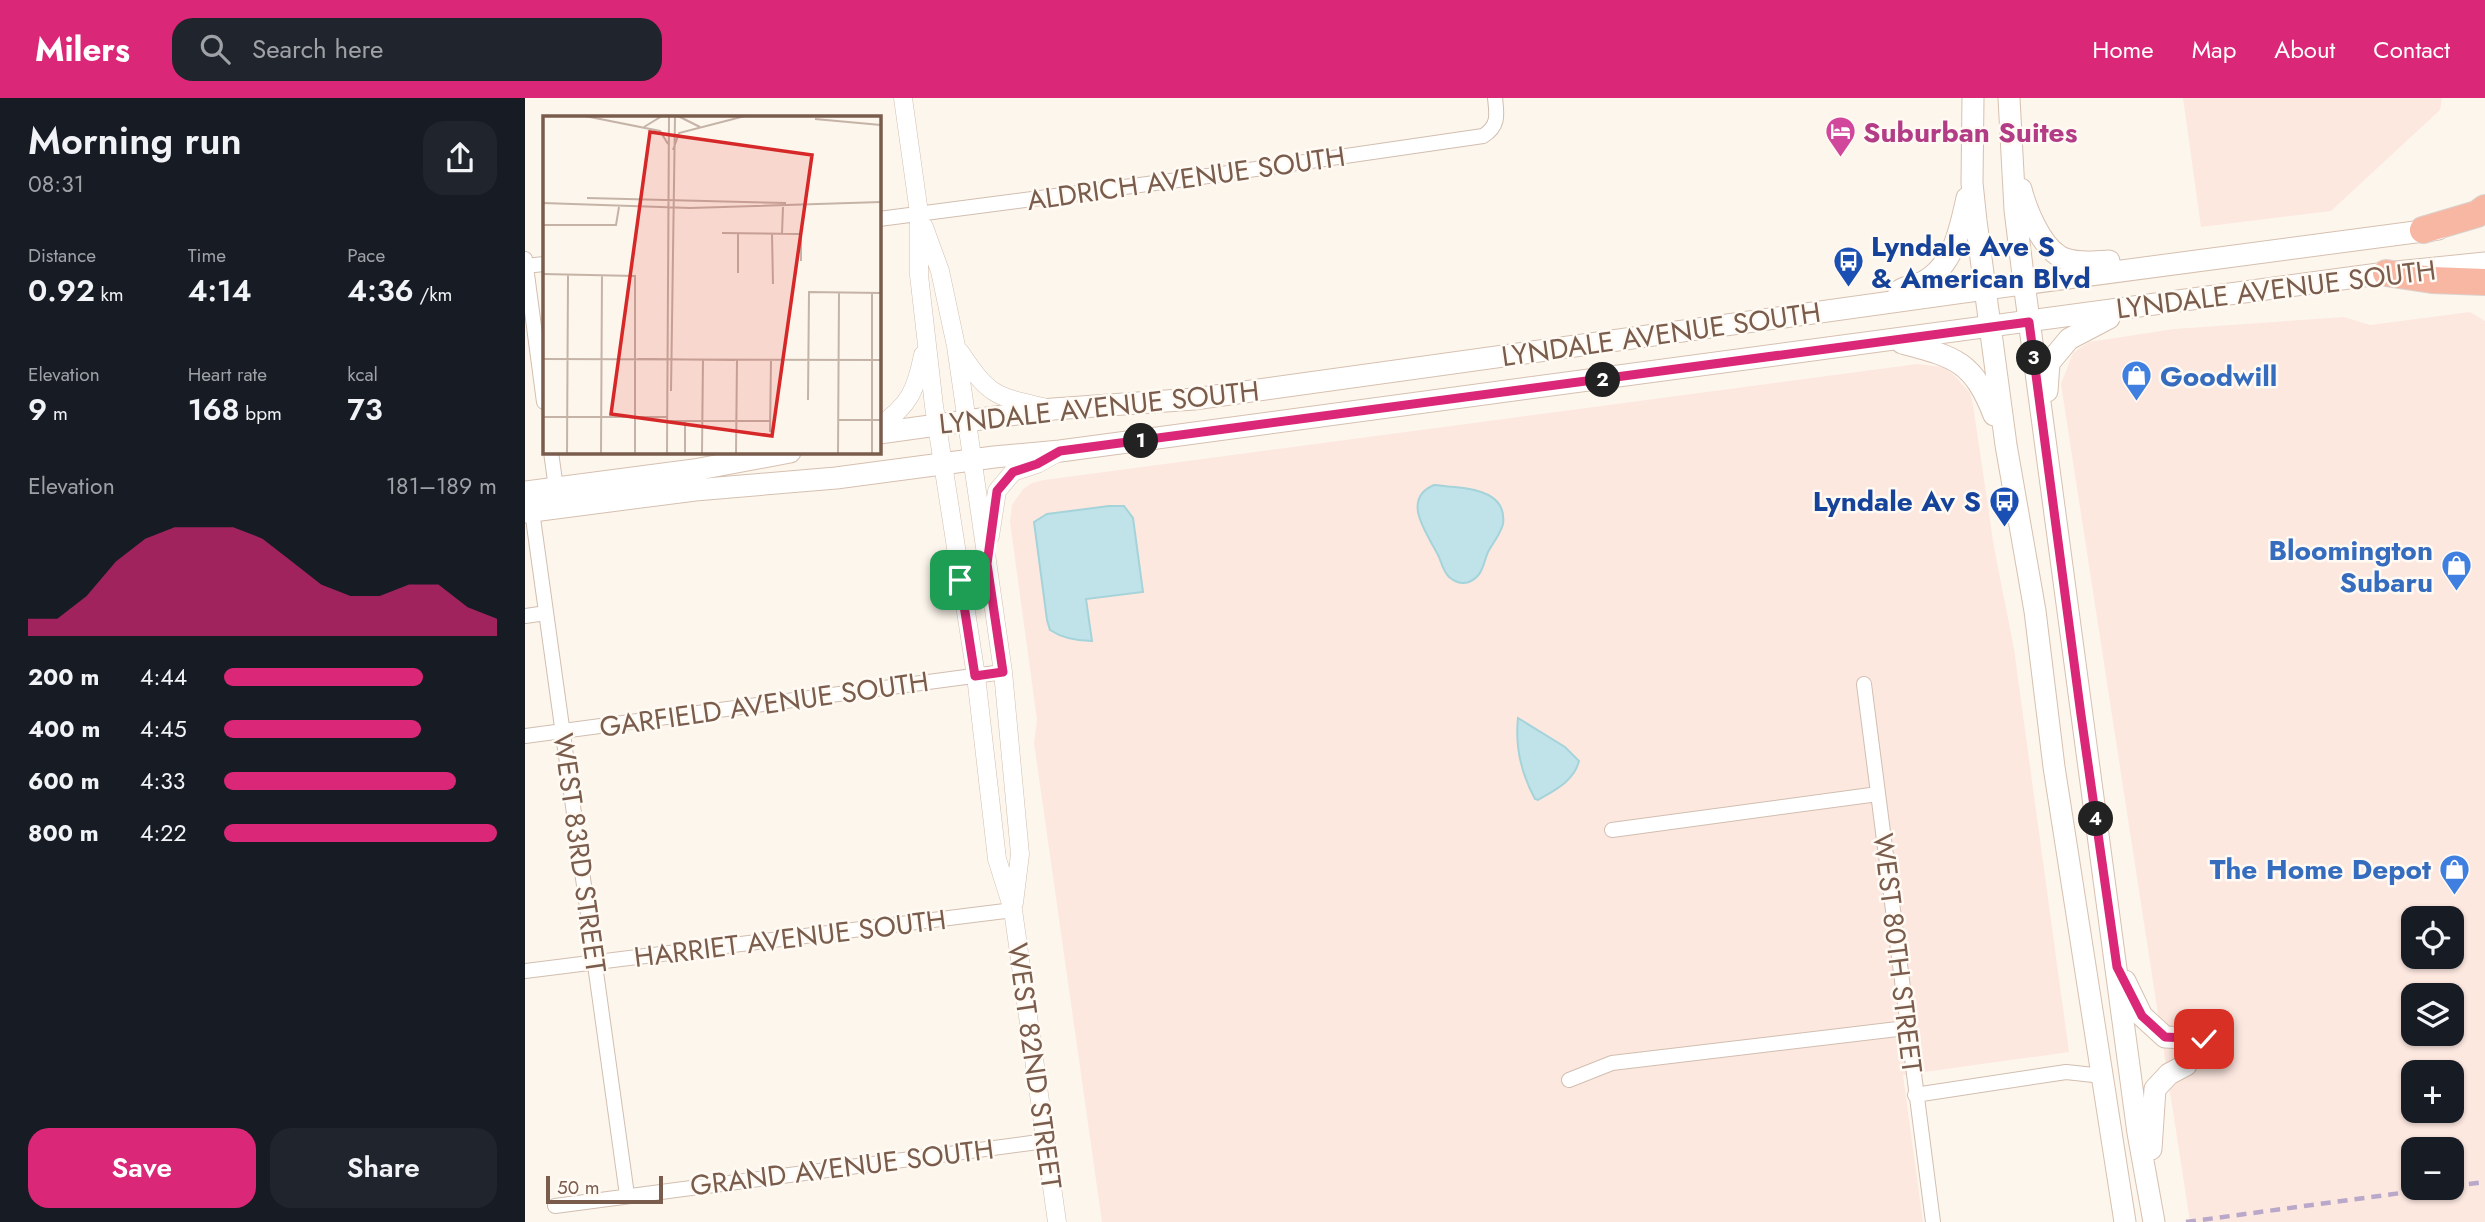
<!DOCTYPE html>
<meta charset="utf-8">
<style>
body{margin:0;font-family:Jost,sans-serif;background:#20242c;color:#f1f3f6;height:100vh;display:flex;flex-direction:column;font-size:26px;white-space:nowrap}
*{box-sizing:border-box;margin:0}
p{font-size:23px;color:#9ea1a6}
.icon{flex:none;width:38px;height:38px;fill:none;stroke:currentColor;stroke-width:2;stroke-linecap:round;stroke-linejoin:round}
.map{position:relative;flex:1;overflow:hidden}
.details{display:flex;flex-direction:column;background:#171b24;width:525px}
.details>*{flex:none}
.controls{position:absolute;left:1876px;top:808px;display:grid;gap:14px}
.controls a{display:grid;place-items:center;width:63px;height:63px;border-radius:14px;background:#171b24;box-shadow:0 2px 5px #0004;font-size:35px}
.scale{position:absolute;left:21px;bottom:18px;width:117px;box-sizing:border-box;padding-left:7px;border:4px solid #7a5c4d;border-top:0;font-size:19px;line-height:24px;white-space:nowrap;color:#7a5c4d;-webkit-text-stroke:5px #fffaf3;paint-order:stroke}
.pin{position:absolute;display:grid;place-items:center;width:60px;height:60px;color:#fff;margin:-30px;border-radius:14px;box-shadow:0 4px 10px #0006}
.km{position:absolute;width:35px;height:35px;margin:-18px;border-radius:50%;background:#222;color:#fff;font-size:19px;line-height:35px;text-align:center}
.round{display:grid;place-items:center;flex:none;width:74px;height:74px;border-radius:21px;background:#20242c}
.summary{display:flex;align-items:center;justify-content:space-between;height:119px;padding:0 28px}
h1{font-size:38px;font-weight:600;line-height:52px}
.figures{display:grid;grid-template-columns:repeat(3,1fr);gap:10px;height:119px;padding:7px 28px}
.figures div{display:grid;align-content:center}
.figures b{font-size:30px;font-weight:600}
.figures small{font-size:19px;font-weight:400}
.figures p{font-size:19px}
.chart{height:196px;padding:14px 28px}
.chart p{display:flex;justify-content:space-between}
.chart svg{width:100%;height:126px;margin-top:7px;fill:#db2777;opacity:.7}
.cta{display:flex;gap:14px;margin-top:auto;padding:14px 28px}
.cta a{flex:1;height:80px;border-radius:21px;background:#db2777;color:#fff;font-size:28px;font-weight:600;line-height:80px;text-align:center}
.cta a+a{background:#20242c;color:#f1f3f6}
ul{padding:0 28px;list-style:none;font-size:23px}
li{display:grid;grid-template-columns:112px 84px 1fr;align-items:center;height:52px}
li i{height:18px;border-radius:9px;background:#db2777}
header{display:flex;align-items:center;gap:42px;box-sizing:border-box;height:98px;padding:0 35px;background:#db2777;color:#fff}
header strong{font-size:33px}
nav{display:flex;gap:38px;margin-inline-start:auto;font-size:24px}
.search{width:490px;height:63px;background:#20242c;display:flex;align-items:center;gap:18px;box-sizing:border-box;padding:0 24px;border-radius:21px;color:#9ea1a6;font-size:26px}
main{display:flex;flex:1;min-height:0}
.map>svg:first-child{display:block}
</style>
<header>
<strong>Milers</strong>
<div class="search"><svg class="icon" aria-label="search" viewBox="0 0 24 24"><circle cx="10" cy="10" r="6"/><path d="M15 15l6 6"/></svg>Search here</div>
<nav><a>Home</a><a>Map</a><a>About</a><a>Contact</a></nav>
</header>
<main>
<section class="details">
<div class="summary"><div><h1>Morning run</h1><p>08:31</p></div><a class="round"><svg class="icon" aria-label="share" viewBox="0 0 24 24"><path d="M12 15V3M7 8l5-5 5 5M5 13v7h14v-7"/></svg></a></div>
<div class="figures">
<div><p>Distance</p><b>0.92<small> km</small></b></div>
<div><p>Time</p><b>4:14</b></div>
<div><p>Pace</p><b>4:36<small> /km</small></b></div>
</div>
<div class="figures">
<div><p>Elevation</p><b>9<small> m</small></b></div>
<div><p>Heart rate</p><b>168<small> bpm</small></b></div>
<div><p>kcal</p><b>73</b></div>
</div>
<div class="chart"><p><span>Elevation</span>181–189 m</p>
<svg viewBox="0 0 160 44" preserveAspectRatio="none"><path d="M0 44V38L10 38L20 30L30 18L40 10L50 6L60 6L70 6L80 10L90 18L100 26L110 30L120 30L130 26L140 26L150 34L160 38V44z"/></svg>
</div>
<ul>
<li><b>200 m</b>4:44<i style="width:73%"></i></li>
<li><b>400 m</b>4:45<i style="width:72%"></i></li>
<li><b>600 m</b>4:33<i style="width:85%"></i></li>
<li><b>800 m</b>4:22<i style="width:100%"></i></li>
</ul>
<div class="cta"><a>Save</a><a>Share</a></div>
</section>
<div class="map">
<svg width="1960" height="1124" viewBox="0 0 1960 1124">
<rect width="100%" height="100%" fill="#fdf6ec"/>
<path fill="#fde8e0" fill-rule="evenodd" d="M 1658,0 L 1917,0 L 1915,12 L 1806,113 L 1676,129 Z
M 1945,214 L 1960,223 L 1960,1124 L 1665,1124 L 1536,286 L 1548,255 L 1564,244 L 1649,231 L 1819,219 L 1845,227 ZM 1888,821 L 1927,821 L 1927,859 L 1888,859 ZM 1888,898 L 1927,898 L 1927,936 L 1888,936 ZM 1888,975 L 1927,975 L 1927,1013 L 1888,1013 ZM 1888,1052 L 1927,1052 L 1927,1090 L 1888,1090 Z
M 1392,266 L 1418,269 L 1429,277 L 1445,295 L 1448,307 L 1469,449 L 1489,551 L 1544,954 L 1378,977 L 1398,1124 L 577,1124 L 509,645 L 512,622 L 485,424 L 487,407 L 498,391 L 507,385 L 519,382 Z"/>
<path fill="#bfe3e8" stroke="#a5d3da" stroke-width="2" d="M 909,387 C 916,387 922,389 930,389 C 951,391 982,396 978,426 C 976,435 968,445 963,454 C 958,466 958,478 944,484 C 936,487 930,484 924,479 C 917,472 917,464 912,455 C 901,434 876,401 909,387 Z
M 584,408 L 599,408 L 608,420 L 618,494 L 561,501 L 567,543 C 552,543 537,540 525,532 L 522,522 L 509,424 L 522,416 Z
M 993,620 L 1040,649 L 1054,663 C 1049,683 1030,692 1013,702 L 1010,701 C 997,677 990,648 993,620 Z"/>
<g fill="none" stroke-linecap="round" stroke-linejoin="round">
<defs>
<path id="minor" d="M 354,121 L 676,79 L 958,38 C 974,28 972,17 970,0
M 0,161 L 19,304
M 0,168 L 19,166
M 26,354 L 31,390
M 7,413 L 102,1097
M 0,518 L 21,515
M 1339,586 L 1408,1124
M 0,638 L 478,574
M 1087,732 L 1353,696
M 0,873 L 488,812
M 1044,982 L 1087,965 L 1381,930
M 1390,997 L 1541,974 L 1578,978
M 30,1108 L 521,1043"/>
<path id="tertiary" d="M 378,0 L 394,115 L 394,177 L 409,308 L 451,578 L 472,761 L 488,812 L 532,1124
M 399,129 L 415,173 L 431,248 L 478,574 L 495,756 L 489,805
M 435,254 C 465,299 470,298 522,310
M 354,328 C 384,308 391,292 398,257
M 465,438 L 472,393 L 488,374 L 512,366 L 532,355"/>
<path id="secondary" d="M 1448,0 L 1447,85 L 1451,123 L 1481,347 L 1510,513 L 1529,669 L 1600,1124
M 1484,0 L 1490,112 L 1499,185 L 1613,1035 L 1629,1124
M 1496,91 C 1501,111 1515,146 1534,158 C 1548,166 1569,164 1584,163
M 1374,193 C 1382,187 1392,188 1400,183 C 1429,166 1435,131 1442,100
M 1377,245 C 1430,259 1448,263 1469,317
M 1522,293 L 1524,265 L 1544,241 L 1584,220
M 354,335 L 528,311 L 669,301 L 1460,191 L 1913,131
M 0,394 L 169,372 L 265,354
M 0,414 L 170,392 L 311,380 L 469,359 L 535,353 L 1861,175 L 1960,165
M 1600,883 L 1617,918 L 1640,939 L 1679,941
M 1626,1051 L 1630,991 L 1644,976 L 1661,967"/>
<path id="motorway" d="M 1898,132 L 1952,116 L 1960,110
M 1861,175 L 1907,182 L 1960,184"/>
</defs>
<use href="#minor" stroke="#d1beb0" stroke-width="16"/>
<use href="#tertiary" stroke="#d1beb0" stroke-width="19"/>
<use href="#secondary" stroke="#d6c0b0" stroke-width="23"/>
<use href="#motorway" stroke="#dad1cd" stroke-width="28"/>
<use href="#minor" stroke="#fff" stroke-width="14"/>
<use href="#tertiary" stroke="#fff" stroke-width="18"/>
<use href="#secondary" stroke="#fff" stroke-width="21"/>
<use href="#motorway" stroke="#f7b7a3" stroke-width="26"/>
<path stroke="#b9a8c9" stroke-width="4.5" stroke-dasharray="10 7" stroke-linecap="butt" d="M 1927,1088 L 1960,1084
M 1661,1124 L 1913,1090"/>
</g>
<g fill="none" stroke-linecap="round" stroke-linejoin="round">
<defs>
<path id="route" d="M 435,482 L 450,578 L 478,574 L 462,466 L 472,393 L 488,374 L 512,366 L 535,353 L 1504,224 L 1556,617 L 1592,869 L 1617,918 L 1640,939 L 1679,941"/>
</defs>
<use href="#route" stroke="#fff" stroke-width="14"/>
<use href="#route" stroke="#db2777" stroke-width="9"/>
</g>
<defs>
<symbol id="hotel-pin" viewBox="-11 -11 22 30"><path d="M0 17L-7.5 6A9.5 9.5 0 1 1 7.5 6Z" fill="#d1479c" stroke="#fffaf3"/><path d="M-6-4.5h1.5V1H6V5H4.5V3h-9V5H-6ZM-4 0a1.8 1.8 0 1 1 3.6 0ZM.5 0V-2.5h3Q6-2.5 6 0Z" fill="#fff"/></symbol>
<symbol id="bus-pin" viewBox="-11 -11 22 30"><path d="M0 17L-7.5 6A9.5 9.5 0 1 1 7.5 6Z" fill="#1a4fb4" stroke="#fffaf3"/><path d="M-5-6H5V4H4V6H2V4H-2V6H-4V4H-5ZM-3.5-4V0h7V-4ZM-3.5 1.2v1.5H-2V1.2ZM2 1.2v1.5H3.5V1.2Z" fill="#fff"/></symbol>
<symbol id="shop-pin" viewBox="-11 -11 22 30"><path d="M0 17L-7.5 6A9.5 9.5 0 1 1 7.5 6Z" fill="#3f7fe0" stroke="#fffaf3"/><path d="M-5-2.5h2.3a2.7 3.5 0 0 1 5.4 0H5L5.5 6h-11ZM-1.5-2.5h3a1.5 2.3 0 0 0-3 0Z" fill="#fff"/></symbol>
</defs>
<g fill-rule="evenodd">
<use href="#hotel-pin" x="1298" y="16" width="35" height="47"/>
<use href="#bus-pin" x="1306" y="146" width="35" height="47"/>
<use href="#shop-pin" x="1594" y="260" width="35" height="47"/>
<use href="#bus-pin" x="1462" y="386" width="35" height="47"/>
<use href="#shop-pin" x="1914" y="450" width="35" height="47"/>
<use href="#shop-pin" x="1912" y="754" width="35" height="47"/>
</g>
<g text-anchor="middle" stroke-width="5" stroke-linejoin="round" paint-order="stroke">
<g font-size="28" font-weight="bold" fill="#b23c85" stroke="#fffaf3" text-anchor="start">
<text x="1338" y="44">Suburban Suites</text>
</g>
<g font-size="28" fill="#7a5c4d" stroke="#fffaf3">
<text transform="translate(661 80) rotate(-8)" y="10">ALDRICH AVENUE SOUTH</text>
<text transform="translate(1751 191) rotate(-7)" y="10">LYNDALE AVENUE SOUTH</text>
<text transform="translate(1136 236) rotate(-8)" y="10">LYNDALE AVENUE SOUTH</text>
<text transform="translate(574 309) rotate(-6)" y="10">LYNDALE AVENUE SOUTH</text>
<text transform="translate(239 606) rotate(-8)" y="10">GARFIELD AVENUE SOUTH</text>
<text transform="translate(55 755) rotate(82)" y="10">WEST 83RD STREET</text>
<text transform="translate(265 840) rotate(-7)" y="10">HARRIET AVENUE SOUTH</text>
<text transform="translate(1373 855) rotate(83)" y="10">WEST 80TH STREET</text>
<text transform="translate(510 968) rotate(82)" y="10">WEST 82ND STREET</text>
<text transform="translate(317 1069) rotate(-7)" y="10">GRAND AVENUE SOUTH</text>
</g>
<g font-size="28" font-weight="bold" fill="#164399" stroke="#fffaf3" text-anchor="start">
<text x="1346" y="158">Lyndale Ave S<tspan x="1346" dy="32">&amp; American Blvd</tspan></text>
<text x="1456" y="413" text-anchor="end">Lyndale Av S</text>
</g>
<g font-size="28" font-weight="bold" fill="#366cbe" stroke="#fffaf3" text-anchor="end">
<text x="1635" y="288" text-anchor="start">Goodwill</text>
<text x="1908" y="462">Bloomington<tspan x="1908" dy="32">Subaru</tspan></text>
<text x="1906" y="781">The Home Depot</text>
</g>
</g>
<g transform="translate(18 18)">
<rect width="338" height="338" fill="#fdf6ec"/>
<path fill="none" stroke="#c5b3a7" stroke-width="2" d="M 42,0 L 117,15 L 125,28M 135,0 L 157,11M 272,3 L 338,9M 101,11 L 119,0M 130,34 L 136,17 L 202,0M 44,82 L 243,87M 0,87 L 147,92 L 338,86M 0,109 L 73,109 L 76,91M 179,117 L 258,118 L 258,145M 229,118 L 230,168M 239,118 L 240,91M 195,157 L 195,118M 0,158 L 92,160 L 92,337M 0,243 L 338,244M 95,243 L 192,244M 128,275 L 132,0M 265,284 L 266,176 L 338,177M 0,301 L 124,301M 295,304 L 338,304M 127,305 L 227,305M 227,316 L 228,244M 24,337 L 25,159M 58,337 L 59,159M 124,337 L 126,0M 142,337 L 142,305M 159,337 L 160,243M 193,337 L 194,244M 295,337 L 296,177M 329,337 L 329,177"/>
<path fill="#d62828" fill-opacity="0.15" stroke="#d62828" stroke-width="3.5" d="M 107,16 L 269,39 L 229,320 L 68,298 Z"/>
<rect width="338" height="338" fill="none" stroke="#7a5c4d" stroke-width="3.5"/>
</g>
</svg>
<div class="controls">
<a><svg class="icon" aria-label="locate" viewBox="0 0 24 24"><circle cx="12" cy="12" r="6"/><path d="M12 2v4M12 18v4M2 12h4M18 12h4"/></svg></a>
<a><svg class="icon" aria-label="layers" viewBox="0 0 24 24"><path d="M12 4l9 5-9 5-9-5zM3 14l9 5 9-5"/></svg></a>
<a>+</a>
<a>−</a>
</div>
<div class="scale">50 m</div>
<div class="pin" style="left:435px;top:482px;background:#1e9e55"><svg class="icon" aria-label="arrive" viewBox="0 0 24 24"><path d="M6 21V4h12l-3 4 3 4H6"/></svg></div>
<div class="pin" style="left:1679px;top:941px;background:#d93025"><svg class="icon" aria-label="check" viewBox="0 0 24 24"><path d="M5 12l5 5 9-10"/></svg></div>
<b class="km" style="left:616px;top:343px">1</b>
<b class="km" style="left:1078px;top:282px">2</b>
<b class="km" style="left:1509px;top:260px">3</b>
<b class="km" style="left:1571px;top:721px">4</b>
</div>
</main>
